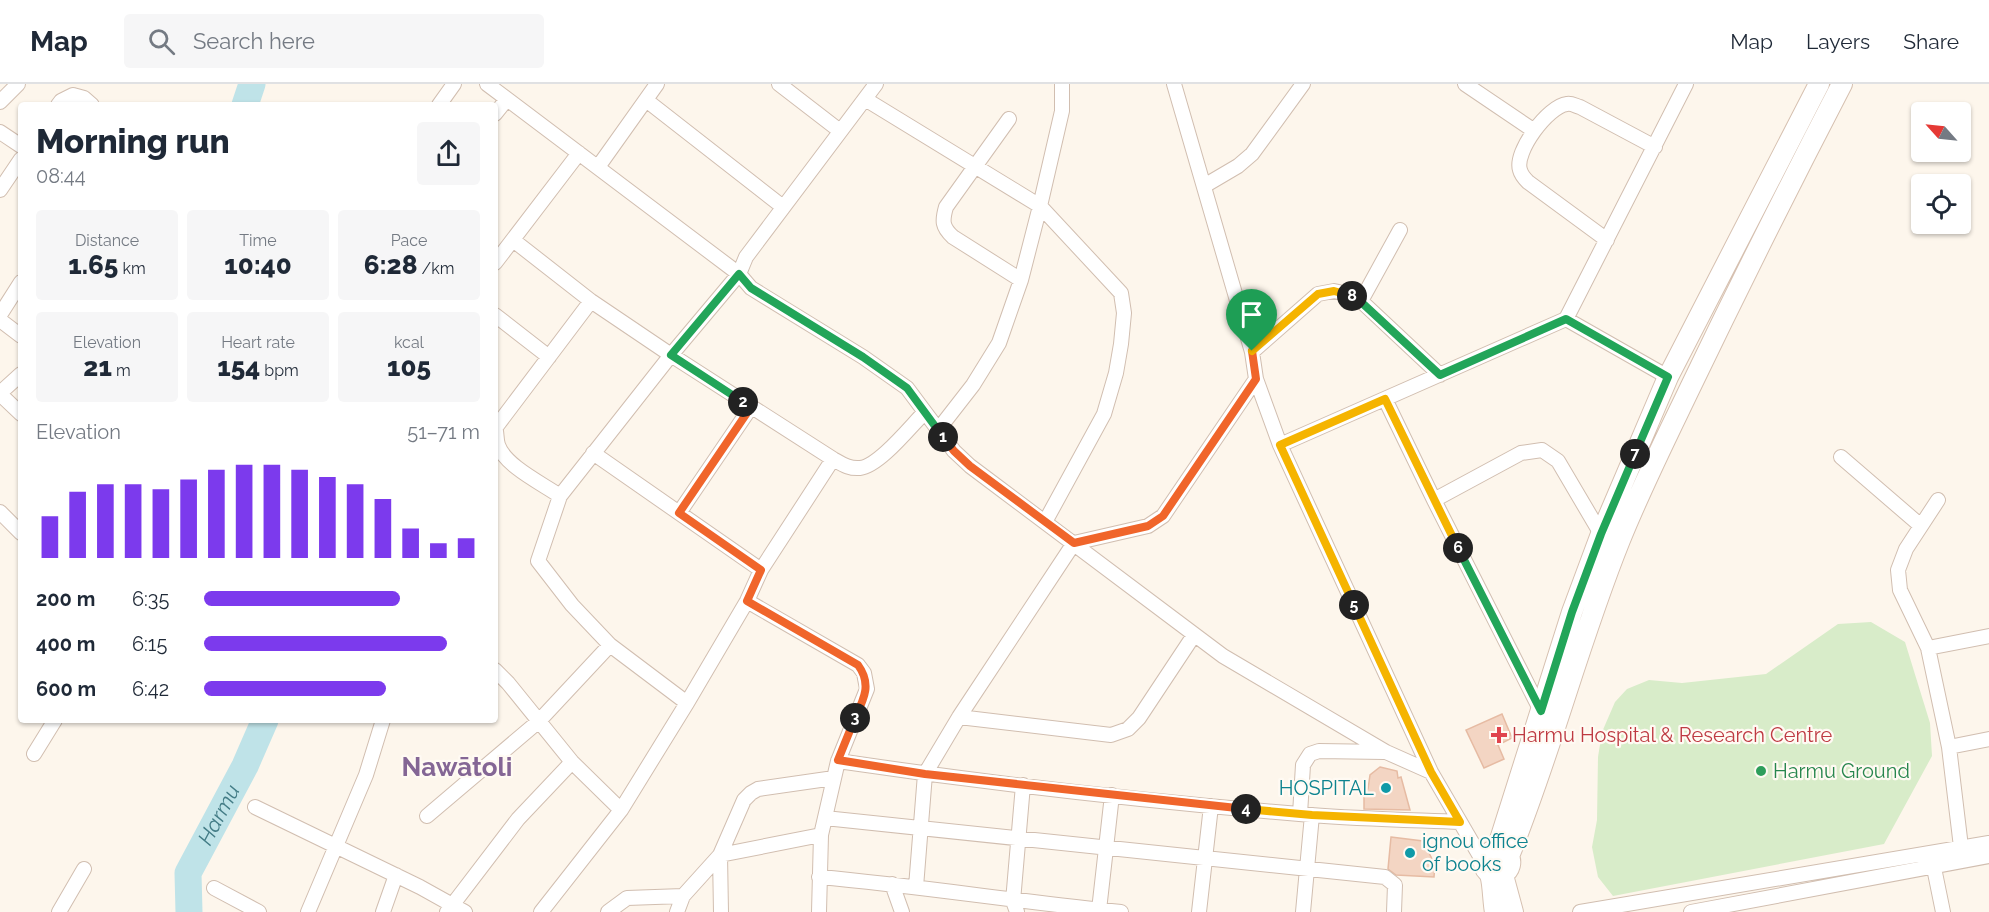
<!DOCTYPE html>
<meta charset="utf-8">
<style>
body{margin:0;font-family:Raleway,sans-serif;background:#f6f6f7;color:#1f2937;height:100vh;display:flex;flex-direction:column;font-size:22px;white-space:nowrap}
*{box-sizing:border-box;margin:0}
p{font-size:20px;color:#747a83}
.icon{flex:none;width:33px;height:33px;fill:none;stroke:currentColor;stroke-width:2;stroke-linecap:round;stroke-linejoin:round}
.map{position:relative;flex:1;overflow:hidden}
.side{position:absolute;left:18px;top:18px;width:480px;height:621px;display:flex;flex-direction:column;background:#fff;border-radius:6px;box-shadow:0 2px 4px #0004}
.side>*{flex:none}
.needle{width:39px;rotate:297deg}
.controls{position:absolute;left:1911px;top:18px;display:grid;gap:12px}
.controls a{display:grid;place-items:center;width:60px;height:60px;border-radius:6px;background:#fff;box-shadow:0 2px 4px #0004;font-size:30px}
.pin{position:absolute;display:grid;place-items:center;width:51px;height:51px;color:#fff;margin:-62px -26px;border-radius:50% 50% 50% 0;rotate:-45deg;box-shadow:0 0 6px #0007}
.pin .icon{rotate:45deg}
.km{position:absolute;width:30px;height:30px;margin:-15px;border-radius:50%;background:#222;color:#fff;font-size:16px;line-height:30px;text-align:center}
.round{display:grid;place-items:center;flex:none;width:63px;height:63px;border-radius:6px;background:#f6f6f7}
.summary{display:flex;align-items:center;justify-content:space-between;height:102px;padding:0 18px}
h1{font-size:33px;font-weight:800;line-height:45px}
.figures{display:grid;grid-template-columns:repeat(3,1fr);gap:9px;height:102px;padding:6px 18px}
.figures div{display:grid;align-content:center;border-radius:6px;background:#f6f6f7;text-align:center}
.figures b{font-size:26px;font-weight:800}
.figures small{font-size:16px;font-weight:400}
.figures p{font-size:16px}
.chart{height:168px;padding:12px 18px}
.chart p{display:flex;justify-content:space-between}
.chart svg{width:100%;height:108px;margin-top:6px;stroke:#7c3aed;stroke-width:6}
ul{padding:0 18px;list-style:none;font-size:20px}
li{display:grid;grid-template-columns:96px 72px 1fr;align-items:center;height:45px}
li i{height:15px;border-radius:8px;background:#7c3aed}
header{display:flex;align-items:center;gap:36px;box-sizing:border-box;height:84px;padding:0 30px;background:#fff;border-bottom:2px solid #e0e1e3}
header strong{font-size:28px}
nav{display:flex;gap:33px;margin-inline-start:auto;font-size:21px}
.search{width:420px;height:54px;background:#f6f6f7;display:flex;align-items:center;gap:15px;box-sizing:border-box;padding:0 21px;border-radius:6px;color:#747a83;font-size:22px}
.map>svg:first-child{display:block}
</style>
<header>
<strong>Map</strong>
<div class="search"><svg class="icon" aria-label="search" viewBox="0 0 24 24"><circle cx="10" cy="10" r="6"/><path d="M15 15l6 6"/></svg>Search here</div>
<nav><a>Map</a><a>Layers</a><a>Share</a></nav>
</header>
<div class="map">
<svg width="1989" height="828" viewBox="0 0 1989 828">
<rect width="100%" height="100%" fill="#fdf6ec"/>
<path fill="#d8ecc9" d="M 1871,538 L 1905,558 L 1930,639 L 1932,672 L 1884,760 L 1613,812 L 1598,793 L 1592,763 L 1597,736 L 1598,673 L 1602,648 L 1615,618 L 1627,605 L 1649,596 L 1682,599 L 1766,590 L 1838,540 Z"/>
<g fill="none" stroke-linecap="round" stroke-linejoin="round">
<g stroke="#bfe3e8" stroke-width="27">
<path d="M 245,21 L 252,0"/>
<path id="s1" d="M 189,828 L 188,789 L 245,682 L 265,636"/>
</g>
</g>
<path fill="#f3d5c3" stroke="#e6bba3" stroke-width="1.5" d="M 1502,630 L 1512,654 L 1498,661 L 1504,675 L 1484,684 L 1466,646 Z
M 1380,683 L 1397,687 L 1398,694 L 1401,693 L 1410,726 L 1364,725 L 1364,706 L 1368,705 L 1370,691 Z
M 1391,753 L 1423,757 L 1435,781 L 1434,793 L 1396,791 L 1388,785 Z"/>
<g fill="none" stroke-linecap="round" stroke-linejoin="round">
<defs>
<path id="street" d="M 487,0 L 739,190 L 671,271 L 560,412 L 538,477 L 572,521 L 610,561 L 687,619
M 779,0 L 840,47
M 876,0 L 746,173 L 739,190 L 751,204 L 863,273 L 907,304 L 954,367 L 970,382 L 1223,572 L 1386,668 L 1431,688
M 1174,0 L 1252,268 L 1256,295 L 1280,361 L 1431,688 L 1484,779
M 1465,0 L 1533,46
M 865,15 L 1040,122 L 1121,209 L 1124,229 L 1121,260 L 1116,289 L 1104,330 L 1045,438
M 646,16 L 783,123
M 0,18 L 18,0
M 58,21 L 61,17 L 73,11 L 84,14 L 92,21
M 439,21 L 454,0
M 495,30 L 507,15
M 1009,35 L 946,123 C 942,137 942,143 953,153 L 1021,196
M 0,48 L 21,62
M 598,83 L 657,0
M 1204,102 L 1238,82 L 1252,70 L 1303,0
M 0,106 L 21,75
M 513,156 L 591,217 L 671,271 L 833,375
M 1607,156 L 1528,98 C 1525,95 1521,90 1520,86 C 1514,68 1548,22 1567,20 C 1571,19 1576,22 1580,23 L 1655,63
M 495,179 L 579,69
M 1361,217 L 1400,146
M 0,231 L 21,198
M 495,231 L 549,273
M 1566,235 L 1668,293
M 0,236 L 21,252
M 1252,268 L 1318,210 L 1334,207 L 1348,210 L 1361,217 L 1440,291
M 0,309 L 21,290
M 0,310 L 21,330
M 1385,315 L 1434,416 L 1541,627
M 495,343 C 497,348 496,355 498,361 C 505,382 543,400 560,412
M 496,343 L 591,217
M 938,346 L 973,301 L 999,259 L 1021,196 L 1040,122 L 1062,27 L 1062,0
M 1280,361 L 1566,235 L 1686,0
M 593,369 L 761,486
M 1841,373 L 1921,442
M 1434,416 L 1521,369 L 1542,366 L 1558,377 L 1601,450
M 1938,416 L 1906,465 L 1898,486 L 1900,506 L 1928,564 L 1949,663 L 1961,763
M 0,428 L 21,449
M 679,429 L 751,323
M 747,517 L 858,581 L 864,589 L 867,605 L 838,677 L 821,751 L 819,828
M 1928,564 L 1989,552
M 495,586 L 508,599 L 572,678 L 621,726
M 959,633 L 1111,651 L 1128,645 L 1139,634 L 1194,551
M 1949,663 L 1989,655
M 34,670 L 55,636
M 838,677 C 994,700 1153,718 1311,731 C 1361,735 1411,736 1460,738
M 255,723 L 420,803 L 465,828
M 1300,730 L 1303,681 L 1310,670 L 1319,667 L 1384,668
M 427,732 L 539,637 L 610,561
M 825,734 L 1385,793 L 1395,801 L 1394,828
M 1932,774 L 1943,828
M 819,793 C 920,802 1020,818 1121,828
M 892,800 L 902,828
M 916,803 L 925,690 L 959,633 L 1074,459 L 1148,442 L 1163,432 L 1256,295
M 214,804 L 259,828
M 1099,826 L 1112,711
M 59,828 L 84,785
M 308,828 L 366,691 L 383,636
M 383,828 L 396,791
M 447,828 L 518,735 L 572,678
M 541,828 L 621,726 L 687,619 L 747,517 L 761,486 L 833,375 C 842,380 849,385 860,384 C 879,382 910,343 924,329
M 608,828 L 627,814 L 683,812
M 677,828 L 683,812 L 720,771 L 821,751
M 721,828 L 720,771 L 744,716 L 751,709 L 758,705 L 834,694
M 1017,828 L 1013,817 L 1023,701
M 1199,828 L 1211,722
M 1303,828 L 1312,731
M 1580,828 L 1989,759
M 1691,828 L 1989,772"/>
<path id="secondary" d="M 1497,765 L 1572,528 L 1601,450 L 1668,293 L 1819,0
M 1509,772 C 1551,669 1578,560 1620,456 C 1641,404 1666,354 1690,304 C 1739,202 1790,100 1842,0
M 1490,790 C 1513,797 1517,768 1499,766 C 1489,765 1481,774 1485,784 C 1486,787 1489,788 1490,791 C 1493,798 1493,819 1495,828
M 1503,791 L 1513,828"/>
</defs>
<use href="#street" stroke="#d1beb0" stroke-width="16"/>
<use href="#secondary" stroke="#d6c0b0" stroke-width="22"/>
<use href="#street" stroke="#fff" stroke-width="14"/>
<use href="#secondary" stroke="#fff" stroke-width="20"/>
</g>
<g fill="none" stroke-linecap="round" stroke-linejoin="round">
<defs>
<path id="split-1" d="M 943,353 L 954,367 L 970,382 L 1074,459 L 1148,442 L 1163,432 L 1256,295 L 1252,267"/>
<path id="split-2" d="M 743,318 L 671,271 L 739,190 L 751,204 L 863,273 L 907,304 L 943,353"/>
<path id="split-3" d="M 743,318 L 751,323 L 679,429 L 761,486 L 747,517 L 858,581 C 872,600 864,615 855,634"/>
<path id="split-4" d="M 855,634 L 838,676 L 925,690 L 1246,725"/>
<path id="split-5" d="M 1246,725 L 1312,731 L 1460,738 L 1431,688 L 1354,521"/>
<path id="split-6" d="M 1354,521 L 1280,361 L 1385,315 L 1458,464"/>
<path id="split-7" d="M 1458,464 L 1541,627 L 1572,528 L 1601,450 L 1635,370"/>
<path id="split-8" d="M 1352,212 L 1360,217 L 1440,291 L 1566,235 L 1668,293 L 1635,370"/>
<path id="split-9" d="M 1252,267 L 1318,210 L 1334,207 L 1352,212"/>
</defs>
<use href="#split-1" stroke="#fff" stroke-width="12"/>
<use href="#split-2" stroke="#fff" stroke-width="12"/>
<use href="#split-3" stroke="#fff" stroke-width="12"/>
<use href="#split-4" stroke="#fff" stroke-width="12"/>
<use href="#split-5" stroke="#fff" stroke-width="12"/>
<use href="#split-6" stroke="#fff" stroke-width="12"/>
<use href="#split-7" stroke="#fff" stroke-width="12"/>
<use href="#split-8" stroke="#fff" stroke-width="12"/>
<use href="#split-9" stroke="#fff" stroke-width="12"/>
<use href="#split-1" stroke="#f0652b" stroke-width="8"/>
<use href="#split-2" stroke="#22a559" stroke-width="8"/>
<use href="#split-3" stroke="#f0652b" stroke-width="8"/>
<use href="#split-4" stroke="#f0652b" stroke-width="8"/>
<use href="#split-5" stroke="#f5b400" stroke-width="8"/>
<use href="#split-6" stroke="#f5b400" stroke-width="8"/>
<use href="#split-7" stroke="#22a559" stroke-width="8"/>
<use href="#split-8" stroke="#22a559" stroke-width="8"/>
<use href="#split-9" stroke="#f5b400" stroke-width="8"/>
</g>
<path fill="#e0444e" stroke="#fffaf3" stroke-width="2" d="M1496 642h6v6h6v6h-6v6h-6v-6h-6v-6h6z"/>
<circle fill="#2e9e5b" stroke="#fffaf3" stroke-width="2" cx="1761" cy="687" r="6"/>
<g fill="#0f9aa8" stroke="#fffaf3" stroke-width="2">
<circle cx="1386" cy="704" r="6"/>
<circle cx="1410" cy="769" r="6"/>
</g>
<g text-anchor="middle" stroke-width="4.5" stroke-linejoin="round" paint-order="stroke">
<g font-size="20" fill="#be3a42" stroke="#fffaf3" text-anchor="start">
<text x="1512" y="658">Harmu Hospital &amp; Research Centre</text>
</g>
<g font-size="20" fill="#27864d" stroke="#fffaf3" text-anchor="start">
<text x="1773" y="694">Harmu Ground</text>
</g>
<g font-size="20" fill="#0d838f" stroke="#fffaf3" text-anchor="end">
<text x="1374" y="711">HOSPITAL</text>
<text x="1422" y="764" text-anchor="start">ignou office<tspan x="1422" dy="23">of books</tspan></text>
</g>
<g font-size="21" font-style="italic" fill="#437c86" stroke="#fffaf3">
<text dy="7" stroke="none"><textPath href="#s1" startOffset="105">Harmu</textPath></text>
</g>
<g font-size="26" font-weight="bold" fill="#846695" stroke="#fffaf3">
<text x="457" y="692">Nawātoli</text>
</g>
</g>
</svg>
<div class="controls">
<a><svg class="needle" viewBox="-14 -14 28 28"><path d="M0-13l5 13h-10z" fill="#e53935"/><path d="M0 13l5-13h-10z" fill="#747a83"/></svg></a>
<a><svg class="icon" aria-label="locate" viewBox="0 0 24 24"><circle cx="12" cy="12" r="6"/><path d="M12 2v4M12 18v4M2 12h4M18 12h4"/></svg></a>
</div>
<div class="pin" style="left:1252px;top:267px;background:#1e9e55"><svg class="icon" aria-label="arrive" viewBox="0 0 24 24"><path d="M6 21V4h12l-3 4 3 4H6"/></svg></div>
<b class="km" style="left:943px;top:353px">1</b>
<b class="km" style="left:743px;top:318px">2</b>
<b class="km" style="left:855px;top:634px">3</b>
<b class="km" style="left:1246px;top:725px">4</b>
<b class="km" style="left:1354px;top:521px">5</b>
<b class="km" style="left:1458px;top:464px">6</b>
<b class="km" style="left:1635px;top:370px">7</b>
<b class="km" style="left:1352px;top:212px">8</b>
<section class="side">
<div class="summary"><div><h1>Morning run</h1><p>08:44</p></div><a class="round"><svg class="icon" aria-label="share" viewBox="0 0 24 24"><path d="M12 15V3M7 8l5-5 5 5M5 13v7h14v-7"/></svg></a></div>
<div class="figures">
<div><p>Distance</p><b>1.65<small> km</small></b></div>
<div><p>Time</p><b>10:40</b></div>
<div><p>Pace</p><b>6:28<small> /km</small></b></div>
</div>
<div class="figures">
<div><p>Elevation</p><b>21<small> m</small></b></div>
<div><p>Heart rate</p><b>154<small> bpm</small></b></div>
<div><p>kcal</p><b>105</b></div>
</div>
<div class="chart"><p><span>Elevation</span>51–71 m</p>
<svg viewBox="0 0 160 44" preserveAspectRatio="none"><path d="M5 44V27M15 44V17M25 44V14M35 44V14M45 44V16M55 44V12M65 44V8M75 44V6M85 44V6M95 44V8M105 44V11M115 44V14M125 44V20M135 44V32M145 44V38M155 44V36"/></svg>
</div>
<ul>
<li><b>200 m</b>6:35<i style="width:71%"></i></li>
<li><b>400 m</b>6:15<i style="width:88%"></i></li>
<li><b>600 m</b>6:42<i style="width:66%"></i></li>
</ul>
</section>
</div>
